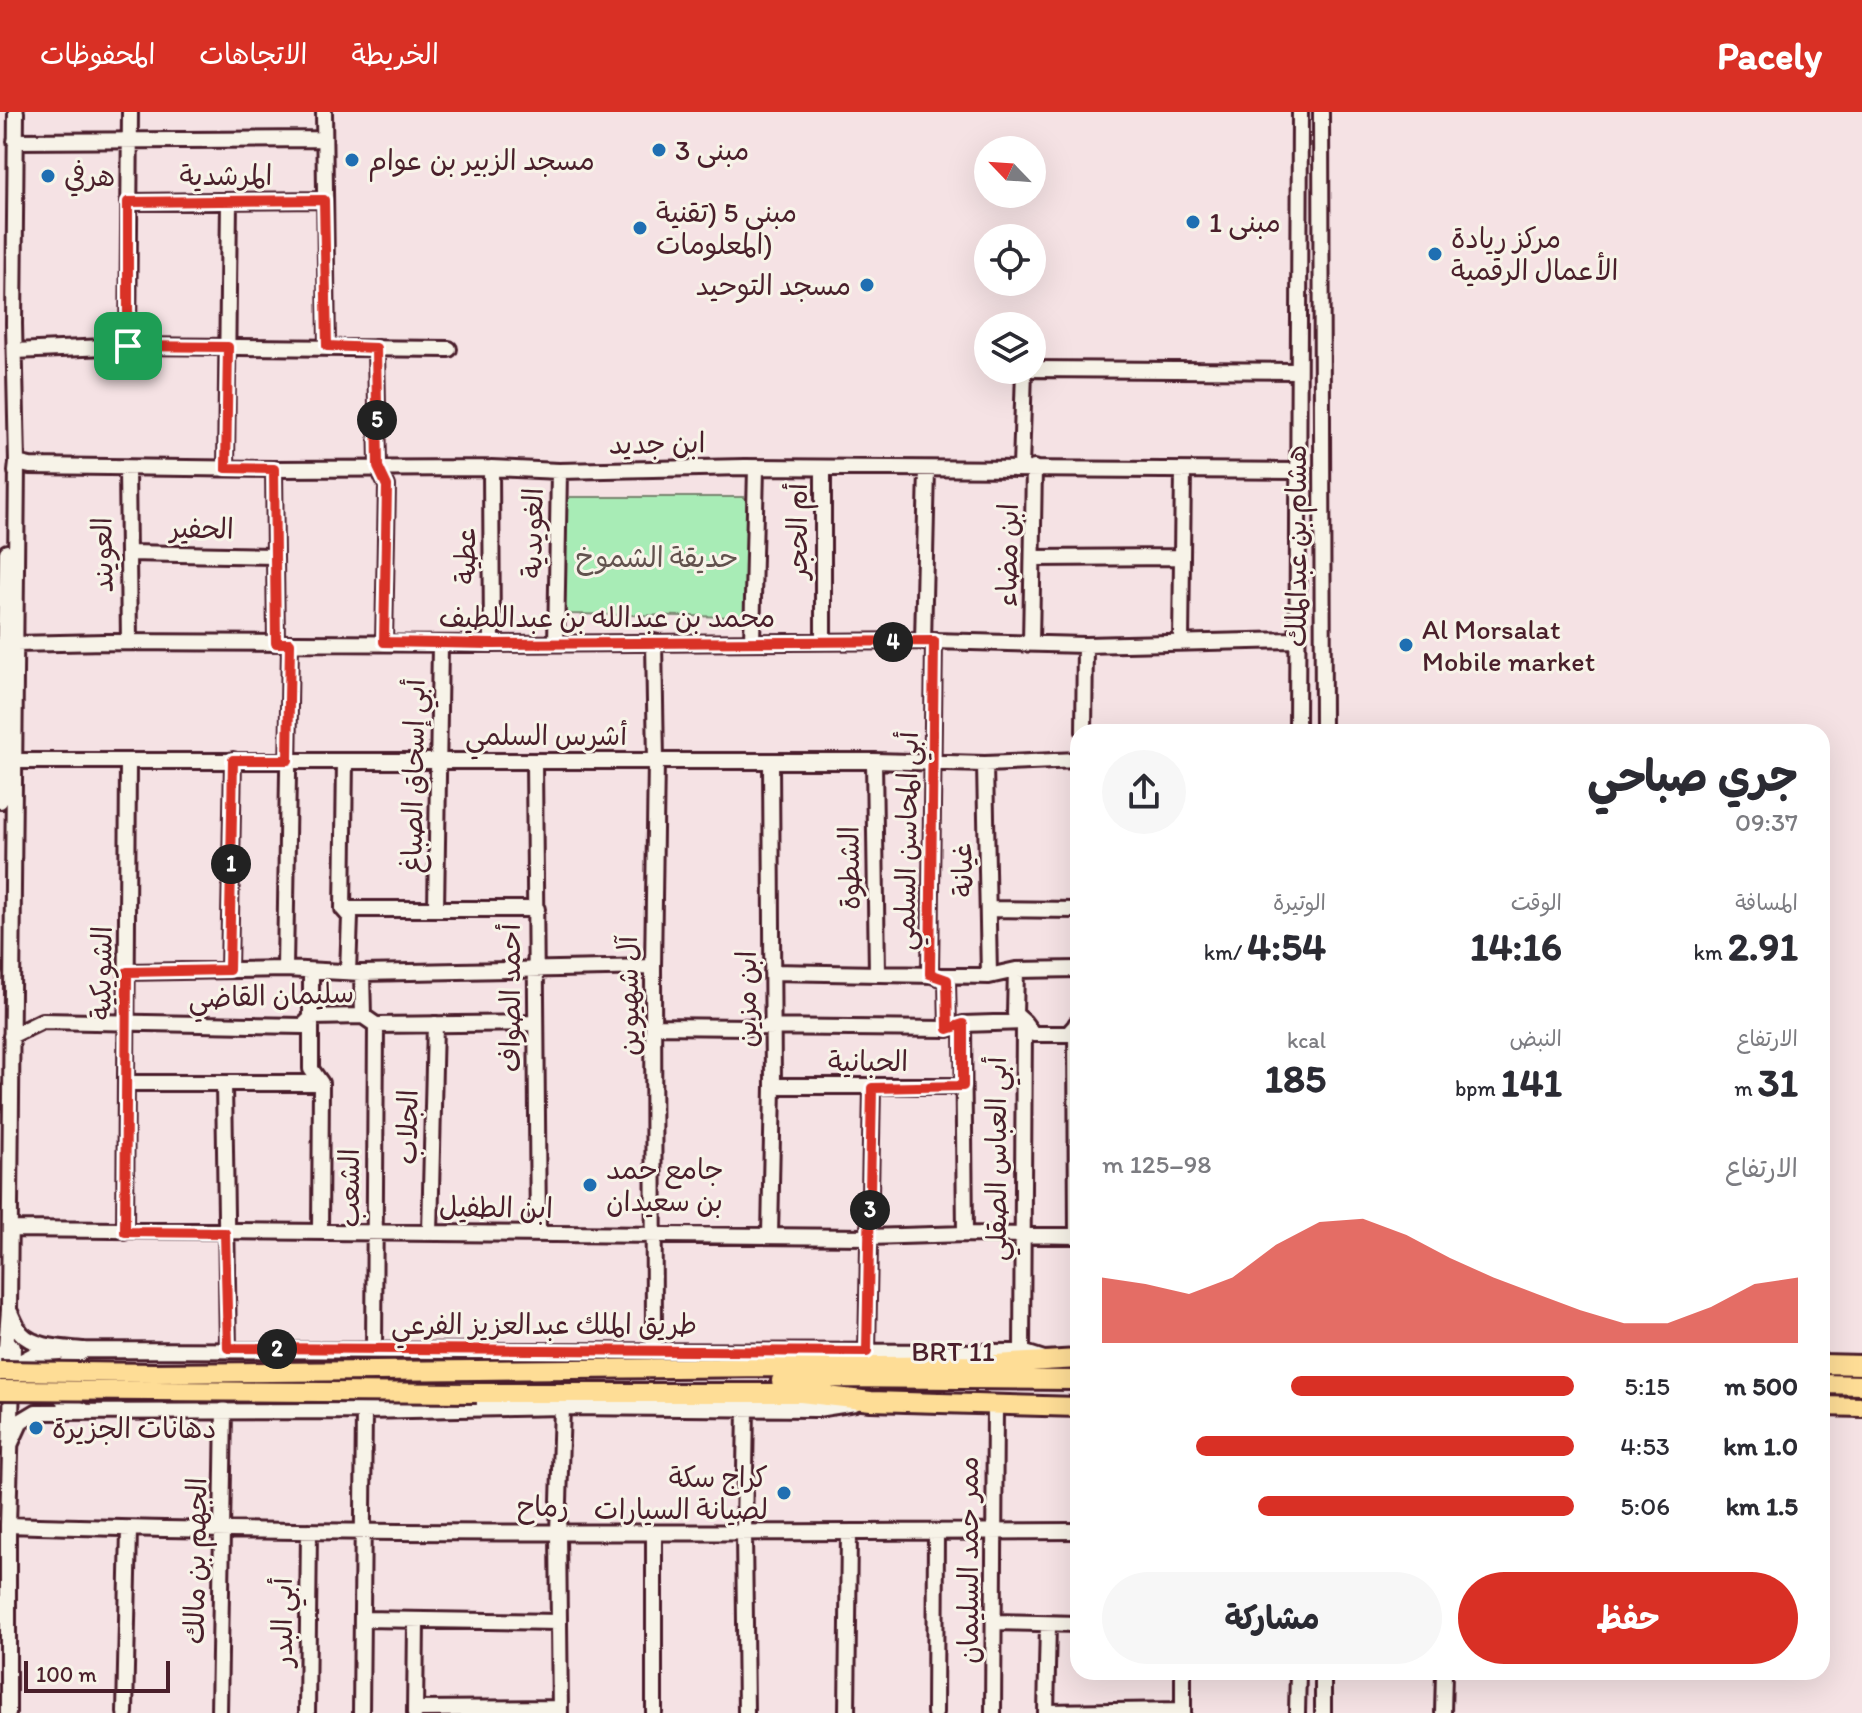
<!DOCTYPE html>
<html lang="ar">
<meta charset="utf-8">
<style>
body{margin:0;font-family:Itim,"Playpen Sans Arabic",sans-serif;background:#f7f7f7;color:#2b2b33;direction:rtl;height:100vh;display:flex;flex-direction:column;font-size:30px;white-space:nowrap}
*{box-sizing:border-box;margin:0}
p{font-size:26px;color:#7c7c81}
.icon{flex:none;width:44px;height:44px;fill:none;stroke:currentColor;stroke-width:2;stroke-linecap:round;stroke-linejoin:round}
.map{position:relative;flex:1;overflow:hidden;direction:ltr}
.side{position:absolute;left:1070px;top:612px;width:760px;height:956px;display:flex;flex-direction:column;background:#fff;border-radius:24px;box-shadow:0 8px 32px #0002;direction:rtl}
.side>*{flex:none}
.needle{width:52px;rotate:295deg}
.fabs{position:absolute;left:974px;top:24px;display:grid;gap:16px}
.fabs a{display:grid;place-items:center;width:72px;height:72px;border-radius:50%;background:#fff;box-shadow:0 8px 32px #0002;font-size:40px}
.scale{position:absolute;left:24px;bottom:20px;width:146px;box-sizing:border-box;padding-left:8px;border:4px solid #4a1f2b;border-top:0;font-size:22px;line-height:28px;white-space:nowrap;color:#4a1f2b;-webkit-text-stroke:6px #f7f3e8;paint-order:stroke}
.pin{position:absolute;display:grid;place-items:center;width:68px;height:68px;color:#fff;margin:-34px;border-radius:16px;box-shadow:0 4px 12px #0006}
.km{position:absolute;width:40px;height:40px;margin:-20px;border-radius:50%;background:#222;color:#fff;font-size:22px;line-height:40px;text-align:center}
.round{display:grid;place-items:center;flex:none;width:84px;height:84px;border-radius:42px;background:#f7f7f7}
.summary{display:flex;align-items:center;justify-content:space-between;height:136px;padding:0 32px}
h1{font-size:44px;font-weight:700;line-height:60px}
.metrics{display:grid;grid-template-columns:repeat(3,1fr);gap:12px;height:136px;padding:8px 32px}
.metrics div{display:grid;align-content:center}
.metrics b{font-size:40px;font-weight:700}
.metrics small{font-size:22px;font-weight:400}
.metrics p{font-size:22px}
.chart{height:224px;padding:16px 32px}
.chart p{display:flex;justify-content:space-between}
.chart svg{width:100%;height:144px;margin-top:8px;fill:#d93025;opacity:.7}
.primary-button{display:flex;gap:16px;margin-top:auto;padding:16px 32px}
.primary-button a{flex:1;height:92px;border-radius:48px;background:#d93025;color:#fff;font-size:32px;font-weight:700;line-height:92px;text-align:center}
.primary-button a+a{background:#f7f7f7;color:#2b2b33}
ul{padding:0 32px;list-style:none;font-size:26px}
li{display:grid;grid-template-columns:128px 96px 1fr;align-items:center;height:60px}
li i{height:20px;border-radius:10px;background:#d93025}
header{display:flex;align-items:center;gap:48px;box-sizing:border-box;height:112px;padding:0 40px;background:#d93025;color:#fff}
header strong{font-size:38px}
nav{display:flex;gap:44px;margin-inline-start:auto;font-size:28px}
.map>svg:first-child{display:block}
</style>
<header>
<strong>Pacely</strong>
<nav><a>الخريطة</a><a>الاتجاهات</a><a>المحفوظات</a></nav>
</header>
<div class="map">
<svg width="1862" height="1601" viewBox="0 0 1862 1601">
<rect width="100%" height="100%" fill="#f5e2e4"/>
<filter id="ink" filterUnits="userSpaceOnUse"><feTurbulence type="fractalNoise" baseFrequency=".0125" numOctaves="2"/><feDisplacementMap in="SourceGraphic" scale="16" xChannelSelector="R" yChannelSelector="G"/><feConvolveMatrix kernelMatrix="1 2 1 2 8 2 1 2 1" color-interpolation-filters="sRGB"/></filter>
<g filter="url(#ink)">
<path fill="#a8ecb6" stroke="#798670" stroke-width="2" d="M 570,385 L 744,385 L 750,391 L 749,499 L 742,505 L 568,502 L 565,496 L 563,392 Z"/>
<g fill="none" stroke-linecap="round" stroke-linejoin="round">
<defs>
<path id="minor" d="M 16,0 L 14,212 L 17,351 L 9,1198 C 13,1206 16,1215 21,1221 C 34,1236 66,1236 84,1238 L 1022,1240 L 1044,1247
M 324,0 L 327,234
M 1321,0 L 1323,620
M 15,29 L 324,27
M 128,90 L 324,88
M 128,234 L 130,0
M 376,236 L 378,355 L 387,374 L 384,530
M 15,239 L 128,234 L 449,237
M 1032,257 L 1298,259
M 127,356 L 129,530
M 226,356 L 229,89
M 491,356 L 492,532
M 823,356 L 823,530
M 1021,356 L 1024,258
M 274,357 L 276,531
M 16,360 L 17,351 L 30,354 L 274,357 L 491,356 L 559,359 L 745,355 L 1299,359
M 129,441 L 275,444
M 1033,446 L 1182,445
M 934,529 L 930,862 L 947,868 L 948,917
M 654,530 L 656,649 L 653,855 L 654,1238
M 752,530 L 756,356
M 923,530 L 927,357
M 1031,531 L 1034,356
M 1181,531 L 1183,359
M 15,532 L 105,530 L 492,532 L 934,529 L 1085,533 L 1295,528
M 556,532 L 559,359
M 1084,620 L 1085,533
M 1297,620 L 1300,0
M 14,649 L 874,649 L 985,652 L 1078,648
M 345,649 L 343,797 L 350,805 L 348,860
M 874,649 L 877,861
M 534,650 L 538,1122
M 985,652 L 989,864
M 0,689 L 7,440
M 343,797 L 537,797
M 436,797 L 440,532
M 989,797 L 1078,798
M 285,857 L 290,531
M 229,858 L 233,648
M 1016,858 L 1015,902 L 1024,910 L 1022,1240
M 127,860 L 285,857 L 362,861 L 653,855
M 311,860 L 311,957 L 321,971 L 320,1118
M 772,860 L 989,864 L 1016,858 L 1078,857
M 362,861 L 363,904
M 963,912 L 965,1122
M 1076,912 L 1077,1124
M 655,914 L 948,917 L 963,912 L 1024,910 L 1033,922 L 1068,922 L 1078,911
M 11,924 L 42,909 L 303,914 L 312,905 L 363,904 L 376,913 L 534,911
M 127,971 L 321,971
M 224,972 L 228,1236
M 773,974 L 963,974
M 10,1117 L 869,1125 L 965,1122 L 1078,1124
M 125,1120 L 128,650
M 430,1120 L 435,912
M 770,1123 L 773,974 L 771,650
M 374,1238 L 376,913
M 867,1240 L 872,976
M 0,1244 L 6,1236 L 9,1198
M 5,1258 L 35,1242 L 60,1240
M 83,1298 C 38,1281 55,1259 84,1238
M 10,1333 L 21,1309 L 36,1300 L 364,1299 L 562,1295 L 817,1297 L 855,1291
M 8,1413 C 364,1424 721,1420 1078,1419
M 363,1507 L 558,1510
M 994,1510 L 1078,1512
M 415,1597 L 560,1596
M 1046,1600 L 1183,1598
M 8,1601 L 8,1413 L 13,1235
M 125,1601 L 129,1417
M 219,1601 L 224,1298
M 307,1601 L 309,1419
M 361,1601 L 364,1299
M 415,1601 L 416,1509
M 560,1601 L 558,1421 L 562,1295
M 654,1601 L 654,1421
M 746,1601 L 744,1421 L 746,1296
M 847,1601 L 849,1421
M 935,1601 L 936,1421
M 993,1601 L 995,1295
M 1046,1601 L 1048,1512
M 1183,1601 L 1183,1560
M 1297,1601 L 1298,1560
M 1323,1601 L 1323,1560
M 1443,1601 L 1444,1560"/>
<path id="major" d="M 1822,1252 L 1862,1253
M 477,1258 L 980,1253 L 1078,1247
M 781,1269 L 827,1266 L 1078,1268
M 1822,1272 L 1862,1273
M 477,1281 L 801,1281 L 871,1289 L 1078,1295
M 1822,1294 L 1862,1295"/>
</defs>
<use href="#minor" stroke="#4a1f2b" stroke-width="20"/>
<use href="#major" stroke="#4a1f2b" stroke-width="24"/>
<use href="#minor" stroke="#f7f3e8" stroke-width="14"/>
<use href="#major" stroke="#fedd96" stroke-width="18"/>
<defs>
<path id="major-bridge" d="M 0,1259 L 154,1261 L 477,1258
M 0,1278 L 477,1281"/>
</defs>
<use href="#major-bridge" stroke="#4a1f2b" stroke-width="24" stroke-linecap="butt"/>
<use href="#major-bridge" stroke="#fedd96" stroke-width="18"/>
</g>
</g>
<g fill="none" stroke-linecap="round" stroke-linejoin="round" filter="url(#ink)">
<defs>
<path id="route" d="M 324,88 L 327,234 L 376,236 L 378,355 L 387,374 L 384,530 L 492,532 L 934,529 L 930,862 L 947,868 L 948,917 L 963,912 L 963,974 L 872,976 L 867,1240 L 228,1236 L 225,1121 L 125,1120 L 127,860 L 229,858 L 233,648 L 288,648 L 290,531 L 276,531 L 274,357 L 226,356 L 228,235 L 128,234 L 128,90 Z"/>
</defs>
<use href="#route" stroke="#fff" stroke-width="16"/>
<use href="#route" stroke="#d93025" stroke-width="10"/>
</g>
<g fill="#1f6fb2" stroke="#f7f3e8" stroke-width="3">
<circle cx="659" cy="38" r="8"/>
<circle cx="352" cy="48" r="8"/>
<circle cx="48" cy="64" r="8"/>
<circle cx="1193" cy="110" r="8"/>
<circle cx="640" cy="116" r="8"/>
<circle cx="1435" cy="142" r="8"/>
<circle cx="867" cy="173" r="8"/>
<circle cx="1406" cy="533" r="8"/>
<circle cx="590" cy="1073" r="8"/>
<circle cx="36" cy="1316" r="8"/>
<circle cx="784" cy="1381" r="8"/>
</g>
<g text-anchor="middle" stroke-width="6" stroke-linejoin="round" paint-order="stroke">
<g font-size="28" fill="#4a1f2b" stroke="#f7f3e8" text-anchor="start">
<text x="675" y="48">مبنى 3</text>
<text x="368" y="58">مسجد الزبير بن عوام</text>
<text x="64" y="74">هرفي</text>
<text x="656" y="110">مبنى 5 (تقنية<tspan x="656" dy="32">المعلومات)</tspan></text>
<text x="1209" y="120">مبنى 1</text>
<text x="1451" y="136">مركز ريادة<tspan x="1451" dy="32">الأعمال الرقمية</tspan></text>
<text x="851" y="183" text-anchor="end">مسجد التوحيد</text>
<text x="1422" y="527">Al Morsalat<tspan x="1422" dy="32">Mobile market</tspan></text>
<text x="606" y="1067">جامع حمد<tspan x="606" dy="32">بن سعيدان</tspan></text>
<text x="52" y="1326">دهانات الجزيرة</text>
<text x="768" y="1375" text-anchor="end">كراج سكة<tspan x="768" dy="32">لصيانة السيارات</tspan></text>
</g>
<g font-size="28" fill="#4a1f2b" stroke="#f7f3e8">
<text x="226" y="73">المرشدية</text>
<text transform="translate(657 331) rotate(-1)" y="10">ابن جديد</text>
<text transform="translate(202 416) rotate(1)" y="10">الحفير</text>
<text transform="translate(797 419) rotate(-90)" y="10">أم الحجر</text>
<text transform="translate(532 421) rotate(-89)" y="10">الغويدية</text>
<text transform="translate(1296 434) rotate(-90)" y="10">هشام بن عبدالملك</text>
<text transform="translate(102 443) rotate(-91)" y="10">العويند</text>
<text transform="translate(1007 443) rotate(-89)" y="10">ابن مضاء</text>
<text transform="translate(465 444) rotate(-90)" y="10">عطية</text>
<text x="607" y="515">محمد بن عبدالله بن عبداللطيف</text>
<text x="546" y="633">أشرس السلمي</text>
<text transform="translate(413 664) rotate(-89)" y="10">أبي إسحاق الصباغ</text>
<text transform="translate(906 729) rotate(-89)" y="10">أبي المحاسن السلمي</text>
<text transform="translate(849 756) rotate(-91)" y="10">الشطوة</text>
<text transform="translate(962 758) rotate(-92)" y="10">غيانة</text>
<text transform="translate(101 861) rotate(-89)" y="10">الشويكية</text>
<text transform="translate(271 883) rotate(-2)" y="10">سليمان القاضي</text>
<text transform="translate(628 884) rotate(-91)" y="10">آل شهيوين</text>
<text transform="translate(510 886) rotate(-90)" y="10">أحمد الصواف</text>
<text transform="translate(746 887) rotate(-90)" y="10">ابن مزين</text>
<text x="868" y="959">الحبانية</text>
<text transform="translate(407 1015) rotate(-89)" y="10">الجلاب</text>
<text transform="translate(996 1047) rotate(-90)" y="10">أبي العباس الصقلي</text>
<text transform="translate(349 1076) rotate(-90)" y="10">الشعب</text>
<text transform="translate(496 1095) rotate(1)" y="10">ابن الطفيل</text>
<text x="544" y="1222">طريق الملك عبدالعزيز الفرعي</text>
<text x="953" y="1249">BRT 11</text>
<text transform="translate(543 1394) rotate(1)" y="10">رماح</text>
<text transform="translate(968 1448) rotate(-90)" y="10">ممر حمد السليمان</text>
<text transform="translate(195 1449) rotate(-89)" y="10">الجهم بن مالك</text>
<text transform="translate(282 1510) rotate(-90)" y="10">أبي البدر</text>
</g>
<g font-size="28" fill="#62524e" stroke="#f7f3e8">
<text x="657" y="455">حديقة الشموخ</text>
</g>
</g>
</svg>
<div class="fabs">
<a><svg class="needle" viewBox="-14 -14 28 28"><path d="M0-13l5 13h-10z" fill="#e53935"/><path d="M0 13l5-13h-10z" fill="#7c7c81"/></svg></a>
<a><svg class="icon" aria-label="locate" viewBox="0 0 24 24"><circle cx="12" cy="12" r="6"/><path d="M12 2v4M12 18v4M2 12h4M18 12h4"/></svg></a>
<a><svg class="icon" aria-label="layers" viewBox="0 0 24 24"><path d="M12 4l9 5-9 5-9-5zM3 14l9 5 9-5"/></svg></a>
</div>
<div class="scale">100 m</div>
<div class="pin" style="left:128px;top:234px;background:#1e9e55"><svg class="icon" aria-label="arrive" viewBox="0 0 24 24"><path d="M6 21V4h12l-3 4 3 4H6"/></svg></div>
<b class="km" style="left:231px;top:752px">1</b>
<b class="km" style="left:277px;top:1237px">2</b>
<b class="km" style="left:870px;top:1098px">3</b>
<b class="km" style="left:893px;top:530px">4</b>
<b class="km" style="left:377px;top:308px">5</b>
<section class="side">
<div class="summary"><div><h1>جري صباحي</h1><p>09:37</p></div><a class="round"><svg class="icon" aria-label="share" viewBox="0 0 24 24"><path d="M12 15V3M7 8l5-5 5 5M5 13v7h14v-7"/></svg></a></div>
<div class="metrics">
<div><p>المسافة</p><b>2.91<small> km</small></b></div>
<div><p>الوقت</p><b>14:16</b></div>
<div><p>الوتيرة</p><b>4:54<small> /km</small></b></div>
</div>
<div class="metrics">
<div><p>الارتفاع</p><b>31<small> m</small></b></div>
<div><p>النبض</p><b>141<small> bpm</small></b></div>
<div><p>kcal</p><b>185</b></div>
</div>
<div class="chart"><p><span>الارتفاع</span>98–125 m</p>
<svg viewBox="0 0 160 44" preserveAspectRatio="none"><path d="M0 44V24L10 26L20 29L30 24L40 14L50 7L60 6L70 11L80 18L90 24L100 29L110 34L120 38L130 38L140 33L150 26L160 24V44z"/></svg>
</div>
<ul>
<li><b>500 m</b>5:15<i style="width:60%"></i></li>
<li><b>1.0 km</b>4:53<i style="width:80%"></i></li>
<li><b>1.5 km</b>5:06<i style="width:67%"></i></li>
</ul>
<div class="primary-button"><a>حفظ</a><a>مشاركة</a></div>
</section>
</div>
